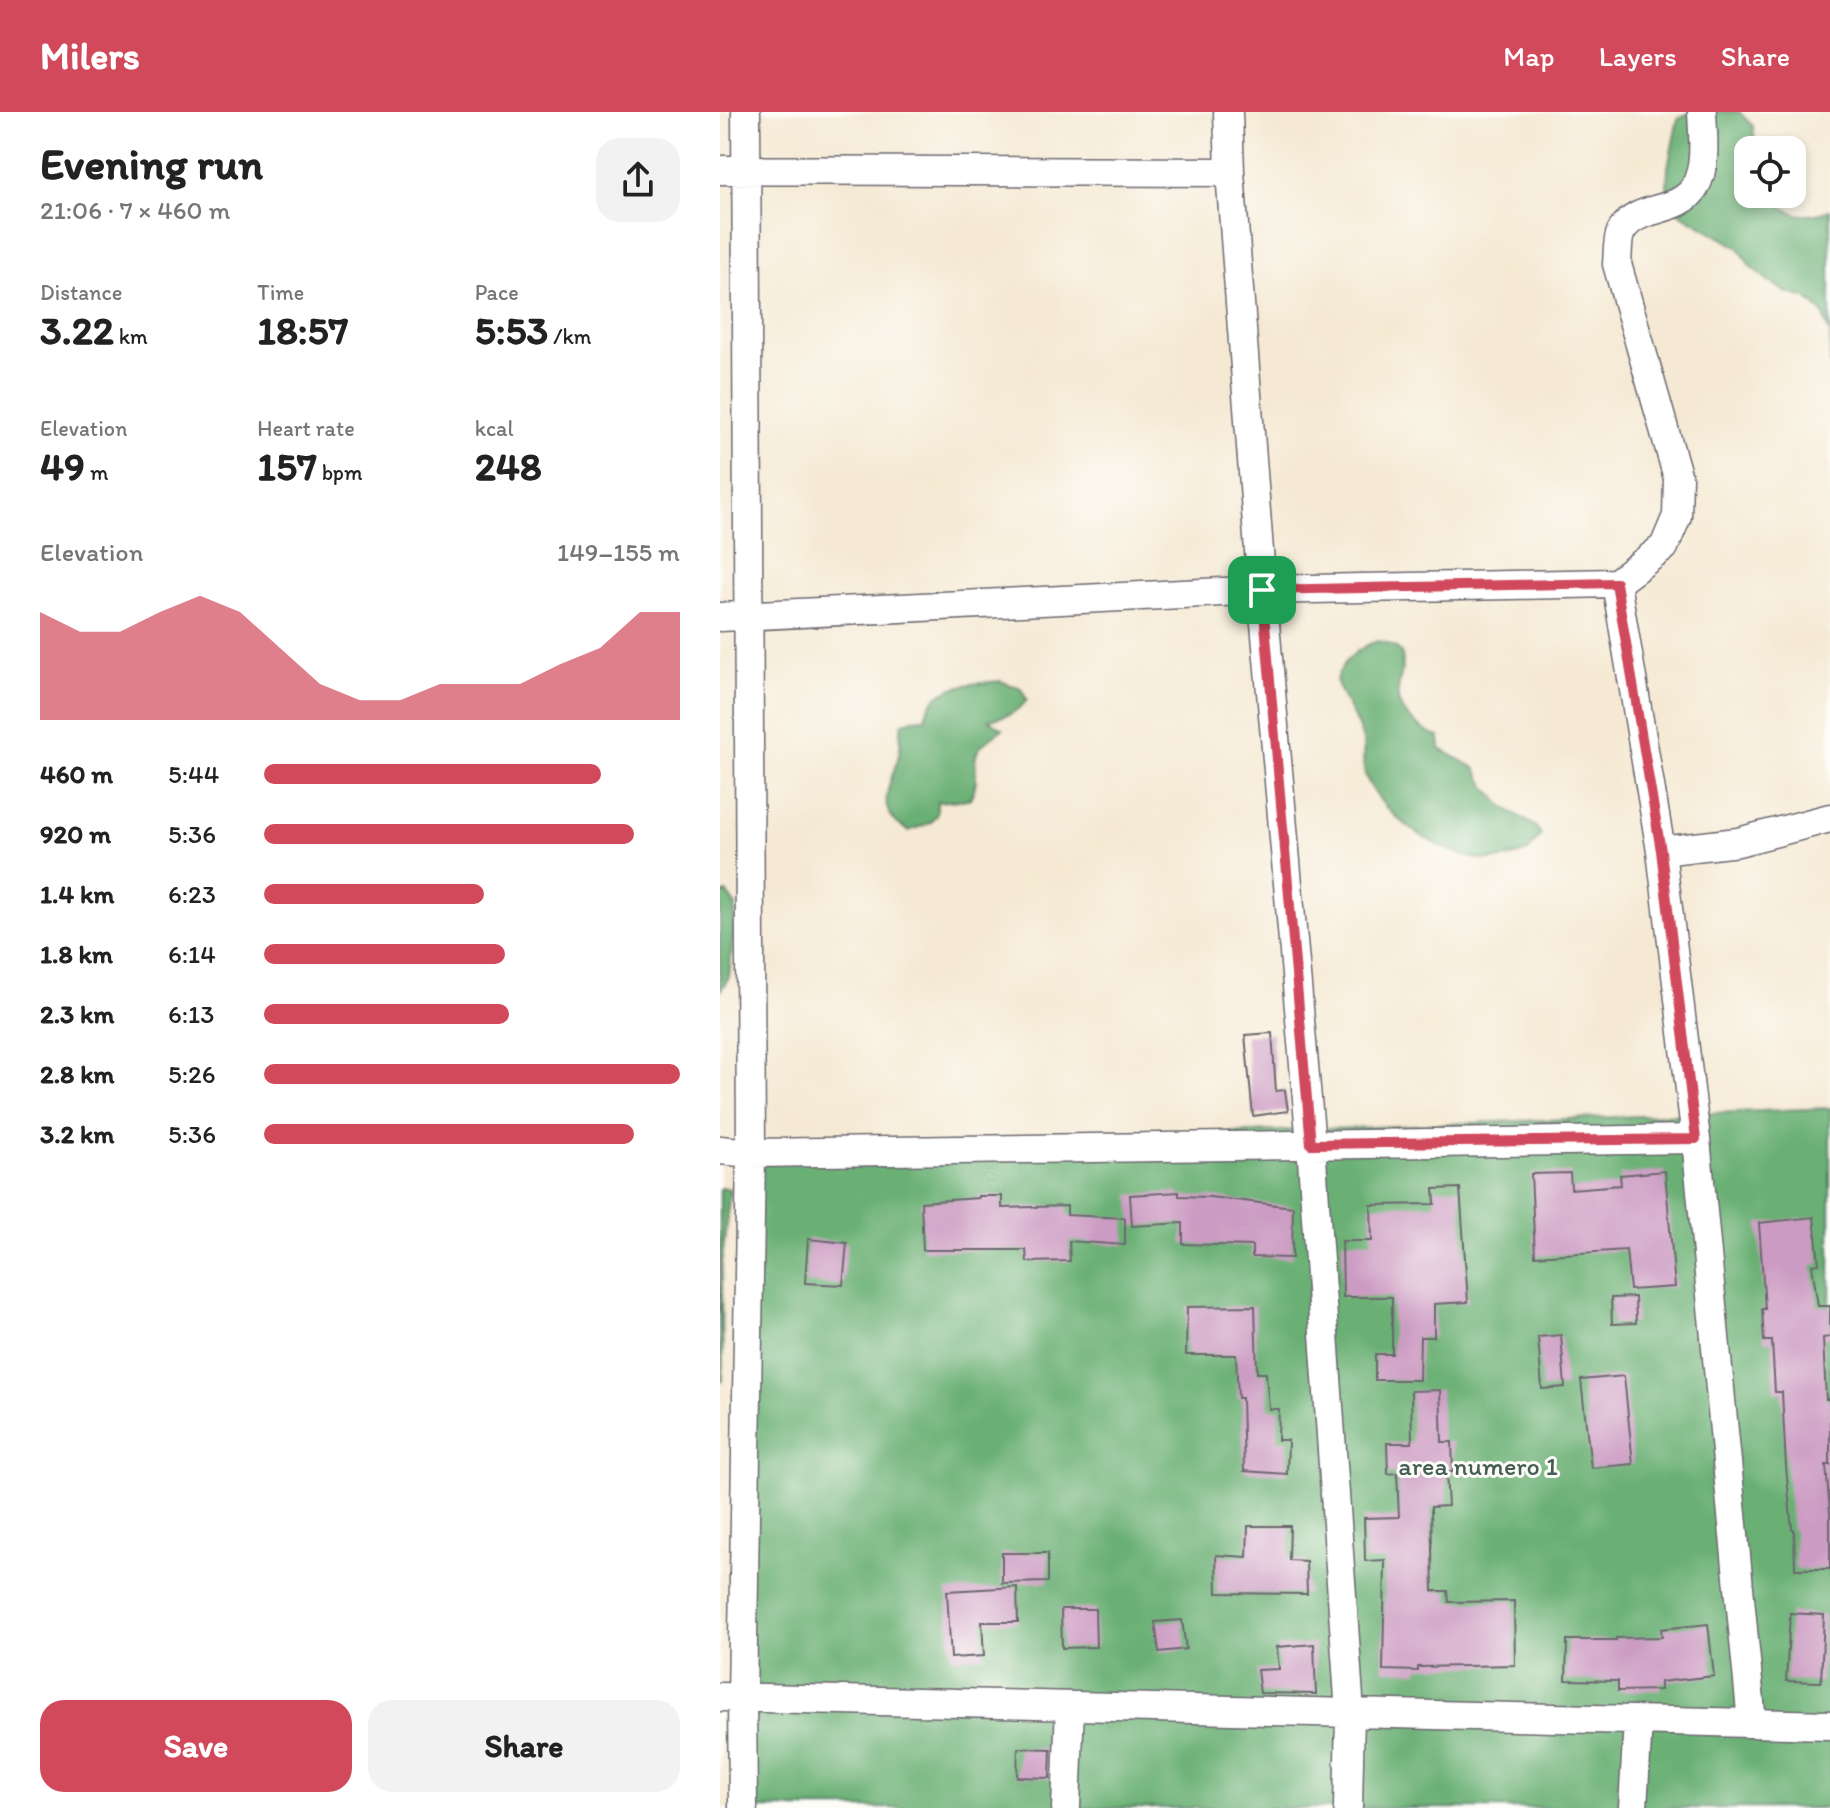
<!DOCTYPE html>
<meta charset="utf-8">
<style>
body{margin:0;font-family:Itim,sans-serif;background:#f2f2f2;color:#222;height:100vh;display:flex;flex-direction:column;font-size:30px;white-space:nowrap}
*{box-sizing:border-box;margin:0}
p{font-size:26px;color:#767676}
.icon{flex:none;width:44px;height:44px;fill:none;stroke:currentColor;stroke-width:2;stroke-linecap:round;stroke-linejoin:round}
.map{position:relative;flex:1;overflow:hidden}
.panel{display:flex;flex-direction:column;background:#fff;width:720px}
.panel>*{flex:none}
.tools{position:absolute;left:1014px;top:24px;display:grid;gap:16px}
.tools a{display:grid;place-items:center;width:72px;height:72px;border-radius:16px;background:#fff;box-shadow:0 4px 12px #0003;font-size:40px}
.pin{position:absolute;display:grid;place-items:center;width:68px;height:68px;color:#fff;margin:-34px;border-radius:16px;box-shadow:0 4px 12px #0006}
.round{display:grid;place-items:center;flex:none;width:84px;height:84px;border-radius:24px;background:#f2f2f2}
.overview{display:flex;align-items:center;justify-content:space-between;height:136px;padding:0 40px}
h1{font-size:44px;font-weight:700;line-height:60px}
.figures{display:grid;grid-template-columns:repeat(3,1fr);gap:12px;height:136px;padding:8px 40px}
.figures div{display:grid;align-content:center}
.figures b{font-size:40px;font-weight:700}
.figures small{font-size:22px;font-weight:400}
.figures p{font-size:22px}
.chart{height:224px;padding:16px 40px}
.chart p{display:flex;justify-content:space-between}
.chart svg{width:100%;height:144px;margin-top:8px;fill:#d1495b;opacity:.7}
.button{display:flex;gap:16px;margin-top:auto;padding:16px 40px}
.button a{flex:1;height:92px;border-radius:24px;background:#d1495b;color:#fff;font-size:32px;font-weight:700;line-height:92px;text-align:center}
.button a+a{background:#f2f2f2;color:#222}
ul{padding:0 40px;list-style:none;font-size:26px}
li{display:grid;grid-template-columns:128px 96px 1fr;align-items:center;height:60px}
li i{height:20px;border-radius:10px;background:#d1495b}
header{display:flex;align-items:center;gap:48px;box-sizing:border-box;height:112px;padding:0 40px;background:#d1495b;color:#fff}
header strong{font-size:38px}
nav{display:flex;gap:44px;margin-inline-start:auto;font-size:28px}
main{display:flex;flex:1;min-height:0}
.map>svg:first-child{display:block}
</style>
<header>
<strong>Milers</strong>
<nav><a>Map</a><a>Layers</a><a>Share</a></nav>
</header>
<main>
<section class="panel">
<div class="overview"><div><h1>Evening run</h1><p>21:06 · 7 × 460 m</p></div><a class="round"><svg class="icon" aria-label="share" viewBox="0 0 24 24"><path d="M12 15V3M7 8l5-5 5 5M5 13v7h14v-7"/></svg></a></div>
<div class="figures">
<div><p>Distance</p><b>3.22<small> km</small></b></div>
<div><p>Time</p><b>18:57</b></div>
<div><p>Pace</p><b>5:53<small> /km</small></b></div>
</div>
<div class="figures">
<div><p>Elevation</p><b>49<small> m</small></b></div>
<div><p>Heart rate</p><b>157<small> bpm</small></b></div>
<div><p>kcal</p><b>248</b></div>
</div>
<div class="chart"><p><span>Elevation</span>149–155 m</p>
<svg viewBox="0 0 160 44" preserveAspectRatio="none"><path d="M0 44V11L10 17L20 17L30 11L40 6L50 11L60 22L70 33L80 38L90 38L100 33L110 33L120 33L130 27L140 22L150 11L160 11V44z"/></svg>
</div>
<ul>
<li><b>460 m</b>5:44<i style="width:81%"></i></li>
<li><b>920 m</b>5:36<i style="width:89%"></i></li>
<li><b>1.4 km</b>6:23<i style="width:53%"></i></li>
<li><b>1.8 km</b>6:14<i style="width:58%"></i></li>
<li><b>2.3 km</b>6:13<i style="width:59%"></i></li>
<li><b>2.8 km</b>5:26<i style="width:100%"></i></li>
<li><b>3.2 km</b>5:36<i style="width:89%"></i></li>
</ul>
<div class="button"><a>Save</a><a>Share</a></div>
</section>
<div class="map">
<svg width="1110" height="1696" viewBox="0 0 1110 1696">
<rect width="100%" height="100%" fill="#fdfcf7"/>
<filter id="ink" filterUnits="userSpaceOnUse"><feTurbulence type="fractalNoise" baseFrequency=".0125" numOctaves="2"/><feDisplacementMap in="SourceGraphic" scale="16" xChannelSelector="R" yChannelSelector="G"/><feConvolveMatrix kernelMatrix="1 2 1 2 8 2 1 2 1" color-interpolation-filters="sRGB"/></filter>
<filter id="wash" filterUnits="userSpaceOnUse"><feTurbulence type="fractalNoise" baseFrequency=".006" numOctaves="4" result="noise"/><feDisplacementMap in="SourceGraphic" scale="32" xChannelSelector="R" yChannelSelector="G"/><feGaussianBlur stdDeviation="1.8" result="paint"/><feColorMatrix in="noise" values="0 0 0 0 0 0 0 0 0 0 0 0 0 0 0 0 0 1.4 0 .05"/><feComposite in="paint" operator="in"/></filter>
<g filter="url(#wash)">
<rect width="100%" height="100%" fill="#f5e9d3"/>
<path fill="#6bb075" stroke="#466958" stroke-width="2" d="M 971,0 L 1019,0 L 1033,14 L 1036,38 L 1028,38 L 1028,82 L 1049,82 C 1068,104 1083,108 1110,98 L 1110,253 L 1110,222 L 1103,201 L 1087,186 L 1065,180 L 1046,167 L 1030,154 L 1019,136 L 958,100 L 947,78 L 948,55 L 958,7 Z
M 658,529 C 699,537 676,560 678,586 C 679,602 705,621 719,625 L 720,637 L 755,656 L 767,676 L 784,695 L 815,714 L 821,722 L 808,740 C 794,744 780,749 765,748 C 721,742 666,708 647,667 C 640,654 646,638 642,624 C 635,605 623,588 616,568 C 623,548 639,535 658,529 Z
M 280,569 L 302,577 L 307,588 C 296,602 285,604 269,608 L 283,617 C 235,647 268,651 250,687 L 217,690 L 217,702 L 210,711 L 189,719 C 151,700 171,673 179,643 C 182,632 179,622 182,612 L 192,607 L 205,606 C 213,571 251,572 280,569 Z
M 7,781 L 16,794 L 9,865 L 0,879 L 0,783 Z
M 1110,996 L 1110,1696 L 22,1696 L 31,1041 Z
M 0,1076 L 10,1077 L 2,1149 L 3,1269 L 0,1268 Z"/>
<g id="blocks">
<path fill="#cc9bc3" d="M 552,921 L 556,979 L 565,978 L 568,999 L 533,1004 L 525,923 Z
M 945,1059 L 955,1175 L 910,1178 L 906,1138 L 815,1144 L 811,1062 L 850,1061 L 851,1077 L 901,1073 L 900,1063 Z
M 740,1076 L 748,1190 L 714,1192 L 714,1225 L 700,1225 L 699,1268 L 655,1268 L 655,1242 L 672,1242 L 672,1185 L 623,1185 L 622,1129 L 652,1129 L 651,1093 L 715,1092 L 714,1077 Z
M 459,1080 L 459,1084 L 490,1085 L 573,1095 L 572,1146 L 532,1145 L 532,1134 L 463,1132 L 463,1111 L 412,1114 L 410,1083 Z
M 258,1084 L 282,1084 L 282,1096 L 347,1094 L 347,1103 L 405,1106 L 405,1133 L 349,1129 L 350,1149 L 307,1150 L 306,1138 L 203,1138 L 201,1090 L 258,1086 Z
M 1094,1105 L 1099,1152 L 1092,1153 L 1098,1194 L 1110,1194 L 1110,1225 L 1103,1226 L 1106,1287 L 1110,1287 L 1110,1353 L 1106,1353 L 1110,1401 L 1110,1457 L 1075,1457 L 1074,1417 L 1072,1417 L 1066,1355 L 1062,1280 L 1055,1280 L 1052,1229 L 1044,1229 L 1042,1197 L 1045,1197 L 1039,1111 Z
M 88,1127 L 127,1131 L 123,1173 L 85,1171 Z
M 915,1185 L 916,1211 L 892,1212 L 891,1186 Z
M 535,1194 L 537,1261 L 546,1261 L 549,1297 L 559,1297 L 558,1328 L 568,1328 L 567,1362 L 524,1359 L 522,1286 L 518,1286 L 516,1243 L 466,1243 L 467,1195 Z
M 841,1223 L 845,1275 L 822,1277 L 818,1225 Z
M 904,1264 L 913,1352 L 871,1356 L 861,1268 Z
M 720,1278 L 722,1330 L 732,1330 L 733,1360 L 726,1360 L 728,1394 L 711,1395 L 713,1479 L 728,1479 L 729,1490 L 794,1489 L 795,1553 L 698,1555 L 698,1559 L 663,1558 L 665,1448 L 645,1449 L 644,1406 L 679,1405 L 677,1361 L 668,1362 L 667,1331 L 692,1331 L 691,1279 Z
M 528,1414 L 570,1414 L 569,1448 L 586,1449 L 587,1482 L 497,1481 L 496,1443 L 527,1445 Z
M 282,1441 L 328,1441 L 328,1470 L 282,1471 Z
M 297,1475 L 298,1510 L 262,1510 L 264,1544 L 231,1546 L 227,1479 Z
M 341,1497 L 375,1497 L 376,1535 L 342,1536 Z
M 1070,1501 L 1104,1503 L 1101,1570 L 1066,1569 Z
M 462,1508 L 466,1537 L 439,1540 L 435,1510 Z
M 988,1512 L 994,1564 L 940,1570 L 940,1578 L 898,1579 L 898,1569 L 846,1568 L 847,1528 L 896,1528 L 896,1526 L 942,1525 L 941,1517 Z
M 594,1532 L 596,1582 L 540,1581 L 537,1558 L 559,1557 L 557,1535 Z
M 298,1636 L 331,1637 L 330,1666 L 297,1665 Z"/>
</g>
</g>
<g filter="url(#ink)">
<use href="#blocks" fill-opacity="0" stroke="#6c6870" stroke-width="2"/>
<g fill="none" stroke-linecap="round" stroke-linejoin="round">
<defs>
<path id="minor" d="M 508,0 L 510,60 L 542,478 L 591,1032 L 630,1601 L 628,1696
M 982,0 C 983,24 987,53 975,75 C 959,103 916,91 901,120 C 897,128 898,143 897,152 L 958,366 L 957,404 L 944,435 L 896,471 L 941,739 L 976,1027 L 1032,1611
M 0,58 L 510,60
M 0,505 L 542,478 L 896,471
M 941,739 L 1018,730 L 1110,706
M 0,1038 L 31,1041 L 976,1027
M 0,1585 L 1110,1613
M 23,1696 L 22,1586 L 31,1041 L 26,0
M 346,1696 L 350,1594
M 913,1696 L 918,1609"/>
</defs>
<use href="#minor" stroke="#6c6870" stroke-width="31"/>
<use href="#minor" stroke="#fff" stroke-width="28"/>
</g>
</g>
<g fill="none" stroke-linecap="round" stroke-linejoin="round" filter="url(#ink)">
<defs>
<path id="route" d="M 896,471 L 941,739 L 976,1027 L 591,1032 L 542,478 Z"/>
</defs>
<use href="#route" stroke="#fff" stroke-width="16"/>
<use href="#route" stroke="#d1495b" stroke-width="10"/>
</g>
<g text-anchor="middle" stroke-width="6" stroke-linejoin="round" paint-order="stroke">
<g font-size="26" fill="#445e56" stroke="#fdfcf7">
<text x="758" y="1363">area numero 1</text>
</g>
</g>
</svg>
<div class="tools">
<a><svg class="icon" aria-label="locate" viewBox="0 0 24 24"><circle cx="12" cy="12" r="6"/><path d="M12 2v4M12 18v4M2 12h4M18 12h4"/></svg></a>
</div>
<div class="pin" style="left:542px;top:478px;background:#1e9e55"><svg class="icon" aria-label="arrive" viewBox="0 0 24 24"><path d="M6 21V4h12l-3 4 3 4H6"/></svg></div>
</div>
</main>
